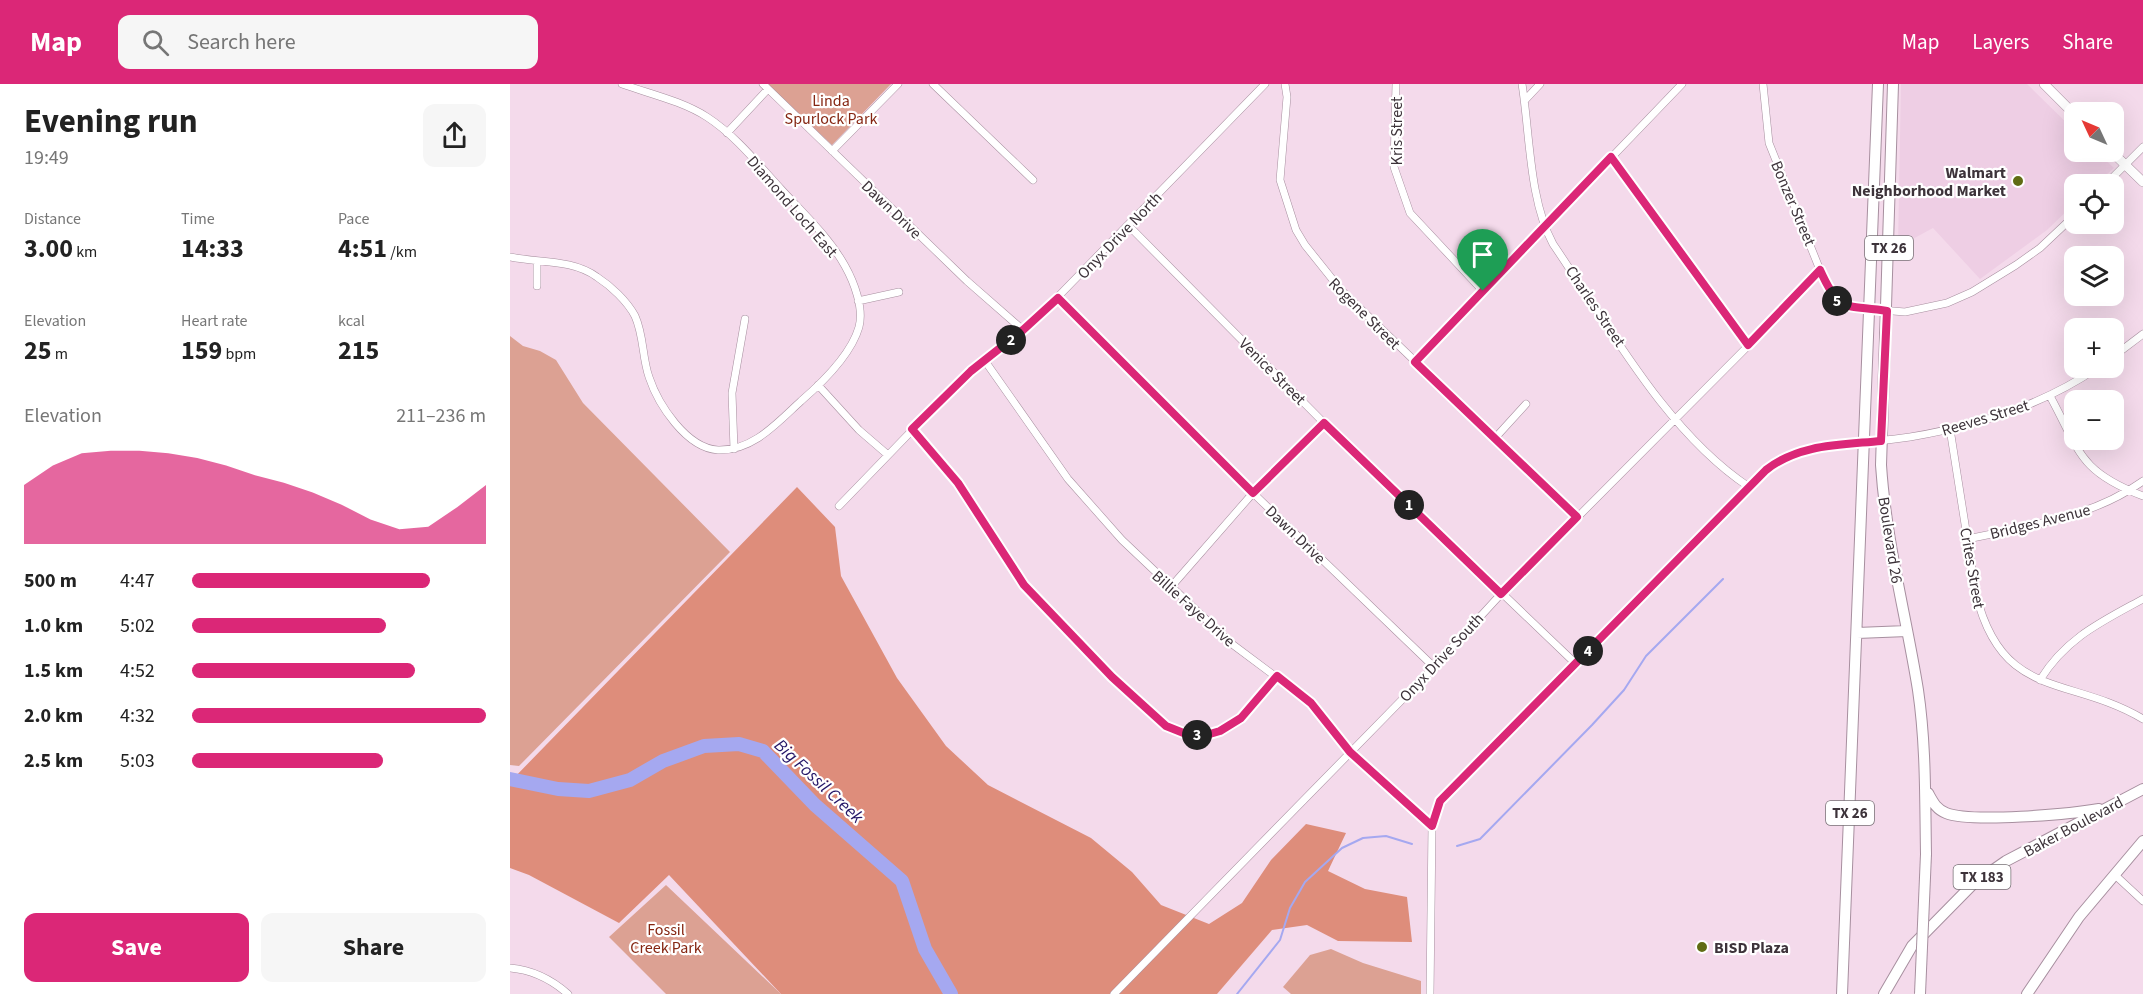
<!DOCTYPE html>
<meta charset="utf-8">
<style>
body{margin:0;font-family:"Source Sans 3",sans-serif;background:#f6f6f6;color:#222;height:100vh;display:flex;flex-direction:column;font-size:22px;white-space:nowrap}
*{box-sizing:border-box;margin:0}
p{font-size:20px;color:#767676}
.icon{flex:none;width:33px;height:33px;fill:none;stroke:currentColor;stroke-width:2;stroke-linecap:round;stroke-linejoin:round}
.map{position:relative;flex:1;overflow:hidden}
.drawer{display:flex;flex-direction:column;background:#fff;width:510px}
.drawer>*{flex:none}
.needle{width:39px;rotate:314deg}
.controls{position:absolute;left:1554px;top:18px;display:grid;gap:12px}
.controls a{display:grid;place-items:center;width:60px;height:60px;border-radius:12px;background:#fff;box-shadow:0 6px 24px #0002;font-size:30px}
.pin{position:absolute;display:grid;place-items:center;width:51px;height:51px;color:#fff;margin:-62px -26px;border-radius:50% 50% 50% 0;rotate:-45deg;box-shadow:0 0 6px #0007}
.pin .icon{rotate:45deg}
.km{position:absolute;width:30px;height:30px;margin:-15px;border-radius:50%;background:#222;color:#fff;font-size:16px;line-height:30px;text-align:center}
.round{display:grid;place-items:center;flex:none;width:63px;height:63px;border-radius:12px;background:#f6f6f6}
.head{display:flex;align-items:center;justify-content:space-between;height:102px;padding:0 24px}
h1{font-size:33px;font-weight:700;line-height:45px}
.metrics{display:grid;grid-template-columns:repeat(3,1fr);gap:9px;height:102px;padding:6px 24px}
.metrics div{display:grid;align-content:center}
.metrics b{font-size:26px;font-weight:700}
.metrics small{font-size:16px;font-weight:400}
.metrics p{font-size:16px}
.chart{height:168px;padding:12px 24px}
.chart p{display:flex;justify-content:space-between}
.chart svg{width:100%;height:108px;margin-top:6px;fill:#db2777;opacity:.7}
.cta{display:flex;gap:12px;margin-top:auto;padding:12px 24px}
.cta a{flex:1;height:69px;border-radius:12px;background:#db2777;color:#fff;font-size:24px;font-weight:700;line-height:69px;text-align:center}
.cta a+a{background:#f6f6f6;color:#222}
ul{padding:0 24px;list-style:none;font-size:20px}
li{display:grid;grid-template-columns:96px 72px 1fr;align-items:center;height:45px}
li i{height:15px;border-radius:8px;background:#db2777}
header{display:flex;align-items:center;gap:36px;box-sizing:border-box;height:84px;padding:0 30px;background:#db2777;color:#fff}
header strong{font-size:28px}
nav{display:flex;gap:33px;margin-inline-start:auto;font-size:21px}
.search{width:420px;height:54px;background:#f6f6f6;display:flex;align-items:center;gap:15px;box-sizing:border-box;padding:0 21px;border-radius:12px;color:#767676;font-size:22px}
main{display:flex;flex:1;min-height:0}
.map>svg:first-child{display:block}
</style>
<header>
<strong>Map</strong>
<div class="search"><svg class="icon" aria-label="search" viewBox="0 0 24 24"><circle cx="10" cy="10" r="6"/><path d="M15 15l6 6"/></svg>Search here</div>
<nav><a>Map</a><a>Layers</a><a>Share</a></nav>
</header>
<main>
<section class="drawer">
<div class="head"><div><h1>Evening run</h1><p>19:49</p></div><a class="round"><svg class="icon" aria-label="share" viewBox="0 0 24 24"><path d="M12 15V3M7 8l5-5 5 5M5 13v7h14v-7"/></svg></a></div>
<div class="metrics">
<div><p>Distance</p><b>3.00<small> km</small></b></div>
<div><p>Time</p><b>14:33</b></div>
<div><p>Pace</p><b>4:51<small> /km</small></b></div>
</div>
<div class="metrics">
<div><p>Elevation</p><b>25<small> m</small></b></div>
<div><p>Heart rate</p><b>159<small> bpm</small></b></div>
<div><p>kcal</p><b>215</b></div>
</div>
<div class="chart"><p><span>Elevation</span>211–236 m</p>
<svg viewBox="0 0 160 44" preserveAspectRatio="none"><path d="M0 44V20L10 12L20 7L30 6L40 6L50 7L60 9L70 12L80 16L90 19L100 23L110 28L120 34L130 38L140 37L150 29L160 20V44z"/></svg>
</div>
<ul>
<li><b>500 m</b>4:47<i style="width:81%"></i></li>
<li><b>1.0 km</b>5:02<i style="width:66%"></i></li>
<li><b>1.5 km</b>4:52<i style="width:76%"></i></li>
<li><b>2.0 km</b>4:32<i style="width:100%"></i></li>
<li><b>2.5 km</b>5:03<i style="width:65%"></i></li>
</ul>
<div class="cta"><a>Save</a><a>Share</a></div>
</section>
<div class="map">
<svg width="1633" height="910" viewBox="0 0 1633 910">
<rect width="100%" height="100%" fill="#f4daeb"/>
<path fill="#eecee4" d="M 1391,0 L 1517,0 L 1564,46 L 1564,68 L 1587,68 L 1604,84 L 1586,100 L 1564,100 L 1564,120 L 1537,146 L 1470,195 L 1423,144 L 1388,163 Z"/>
<path fill="#dca193" d="M 257,0 L 381,0 L 322,61 Z
M 0,252 L 13,262 L 30,267 L 46,276 L 73,319 L 220,468 L 9,682 L 0,681 Z
M 156,801 L 271,910 L 156,910 L 99,853 Z
M 821,865 L 853,879 L 911,897 L 911,910 L 781,910 L 773,903 L 800,871 Z"/>
<path fill="#de8d7b" d="M 287,403 L 325,443 L 331,492 L 387,594 L 436,662 L 478,701 L 581,754 L 622,788 L 651,821 L 699,840 L 732,819 L 761,776 L 796,740 L 836,749 L 818,787 L 855,805 L 897,813 L 902,858 L 828,857 L 797,841 L 762,846 L 707,910 L 271,910 L 159,791 L 109,839 L 19,791 L 0,784 L 0,698 Z"/>
<g fill="none" stroke-linecap="round" stroke-linejoin="round">
<path stroke="#a5a8f0" stroke-width="2" d="M 947,762 L 970,755 L 1082,641 L 1114,606 L 1136,572 L 1213,495
M 727,910 L 770,856 L 780,824 L 795,798 L 832,764 L 853,754 L 876,752 L 902,760"/>
<path stroke="#a5a8f0" stroke-width="14" d="M 0,695 L 48,705 L 79,707 L 120,696 L 153,677 L 194,662 L 229,660 L 253,667 L 305,721 L 392,797 L 415,865 L 441,910"/>
<defs>
<path id="minor" d="M 253,0 L 457,197 L 513,246
M 423,0 L 523,96
M 775,0 L 777,13 L 770,96 L 786,146 L 795,161 L 831,206 L 1067,433
M 886,0 L 884,83 L 900,129 L 973,207
M 1012,0 C 1020,50 1019,116 1043,160 C 1099,242 1156,348 1239,403
M 1253,0 L 1259,59 L 1310,186 L 1324,215 L 1335,223 L 1395,228 L 1437,219 L 1462,208 L 1506,181 L 1530,164 L 1564,132
M 1015,16 L 1030,0
M 217,49 L 258,5
M 322,67 L 388,0
M 1101,73 L 1238,262
M 1596,100 L 1633,63
M 618,141 L 814,339 L 1065,579
M 0,173 C 29,179 62,175 87,193 C 101,202 117,217 125,232 C 134,252 132,273 139,293 C 148,320 176,364 208,366 C 243,367 267,339 291,317 C 313,298 341,271 349,243 C 354,224 344,198 335,182 C 319,153 293,129 271,105 C 248,80 225,51 197,33 C 172,17 140,10 112,0
M 27,177 L 27,202
M 548,214 L 743,409 L 924,583
M 348,217 L 389,208
M 1604,272 L 1633,250
M 475,277 L 558,395 L 612,456 L 722,560 L 801,619 L 840,668 L 922,742
M 905,278 L 1172,0
M 308,301 L 349,346 L 378,371
M 1540,312 C 1570,367 1568,387 1633,412
M 402,345 L 448,399 L 514,501 L 601,593 L 656,642 L 676,650 L 693,652 L 710,647 L 731,634 L 767,592
M 1440,345 L 1466,510 C 1492,617 1559,591 1633,635
M 986,353 L 1016,320
M 224,365 L 222,309 L 235,235
M 329,422 L 444,303 L 536,225 L 755,0
M 1457,455 C 1518,442 1581,434 1633,397
M 660,504 L 743,409 L 814,339
M 1530,596 C 1556,554 1591,538 1633,515
M 1605,791 L 1633,817
M 0,884 C 23,886 41,895 58,910
M 604,910 L 924,583 L 991,510 L 1238,262 L 1310,186
M 920,910 L 922,742 L 930,717 L 1256,386 C 1296,355 1352,361 1400,353 C 1466,342 1533,321 1587,284"/>
<path id="secondary" d="M 1534,0 L 1564,30
M 1602,68 L 1633,98"/>
<path id="primary" d="M 1383,0 L 1371,381 C 1376,458 1396,531 1408,606 C 1416,660 1415,715 1416,770
M 1347,549 L 1397,547
M 1418,709 C 1423,718 1426,725 1436,729 C 1460,739 1561,730 1589,725
M 1332,910 L 1368,0
M 1374,910 L 1402,862 L 1463,800 L 1496,777 L 1633,705
M 1517,910 L 1569,833 L 1633,757"/>
</defs>
<use href="#minor" stroke="#a78f9f" stroke-width="8"/>
<use href="#secondary" stroke="#a78f9f" stroke-width="10"/>
<use href="#primary" stroke="#a78f9f" stroke-width="12"/>
<use href="#minor" stroke="#fff" stroke-width="7"/>
<use href="#secondary" stroke="#fff" stroke-width="9"/>
<use href="#primary" stroke="#fff" stroke-width="10"/>
<defs>
<path id="primary-bridge" d="M 1410,910 L 1416,770"/>
</defs>
<use href="#primary-bridge" stroke="#a78f9f" stroke-width="12" stroke-linecap="butt"/>
<use href="#primary-bridge" stroke="#fff" stroke-width="10"/>
</g>
<g fill="none" stroke-linecap="round" stroke-linejoin="round">
<defs>
<path id="route" d="M 1101,73 L 1238,261 L 1310,186 C 1330,230 1333,220 1377,227 L 1371,357 C 1330,361 1289,360 1256,386 L 930,717 L 922,742 L 840,668 L 801,619 L 767,592 L 731,634 L 710,647 L 693,652 L 676,650 L 656,642 L 602,593 L 514,501 L 448,399 L 402,345 L 461,287 L 513,246 L 548,214 L 743,409 L 814,339 L 991,510 L 1067,433 L 905,278 Z"/>
</defs>
<use href="#route" stroke="#fff" stroke-width="12"/>
<use href="#route" stroke="#db2777" stroke-width="8"/>
</g>
<g fill="#606c14" stroke="#fff" stroke-width="2">
<circle cx="1508" cy="97" r="6"/>
<circle cx="1192" cy="863" r="6"/>
</g>
<g text-anchor="middle" stroke-width="4.5" stroke-linejoin="round" paint-order="stroke">
<g fill="#fff" stroke="#777075" stroke-width="1.5">
<rect x="1355" y="152" width="48" height="24" rx="4.5"/>
<rect x="1316" y="717" width="48" height="24" rx="4.5"/>
<rect x="1443.5" y="781" width="57" height="24" rx="4.5"/>
</g>
<g font-size="15" font-weight="bold" fill="#3d333a">
<text x="1379" y="169">TX 26</text>
<text x="1340" y="734">TX 26</text>
<text x="1472" y="798">TX 183</text>
</g>
<g font-size="16" fill="#852612" stroke="#fff">
<text x="321" y="22">Linda<tspan x="321" dy="18">Spurlock Park</tspan></text>
<text x="156" y="851">Fossil<tspan x="156" dy="18">Creek Park</tspan></text>
</g>
<g font-size="16" fill="#3d333a" stroke="#fff">
<text transform="translate(886 47) rotate(-90)" y="6">Kris Street</text>
<text transform="translate(1284 119) rotate(67)" y="6">Bonzer Street</text>
<text transform="translate(283 122) rotate(49)" y="6">Diamond Loch East</text>
<text transform="translate(382 125) rotate(44)" y="6">Dawn Drive</text>
<text transform="translate(609 151) rotate(-46)" y="6">Onyx Drive North</text>
<text transform="translate(1086 222) rotate(56)" y="6">Charles Street</text>
<text transform="translate(855 229) rotate(45)" y="6">Rogene Street</text>
<text transform="translate(763 287) rotate(45)" y="6">Venice Street</text>
<text transform="translate(1475 333) rotate(-17)" y="6">Reeves Street</text>
<text transform="translate(1530 437) rotate(-14)" y="6">Bridges Avenue</text>
<text transform="translate(786 450) rotate(44)" y="6">Dawn Drive</text>
<text transform="translate(1381 456) rotate(81)" y="6">Boulevard 26</text>
<text transform="translate(1463 484) rotate(80)" y="6">Crites Street</text>
<text transform="translate(684 524) rotate(42)" y="6">Billie Faye Drive</text>
<text transform="translate(931 573) rotate(-47)" y="6">Onyx Drive South</text>
<text transform="translate(1563 742) rotate(-28)" y="6">Baker Boulevard</text>
</g>
<g font-size="16" font-weight="bold" fill="#3d333a" stroke="#fff" text-anchor="end">
<text x="1496" y="94">Walmart<tspan x="1496" dy="18">Neighborhood Market</tspan></text>
<text x="1204" y="869" text-anchor="start">BISD Plaza</text>
</g>
<g font-size="18" font-style="italic" fill="#241667" stroke="#fff">
<text transform="translate(309 697) rotate(43)" y="6">Big Fossil Creek</text>
</g>
</g>
</svg>
<div class="controls">
<a><svg class="needle" viewBox="-14 -14 28 28"><path d="M0-13l5 13h-10z" fill="#e53935"/><path d="M0 13l5-13h-10z" fill="#767676"/></svg></a>
<a><svg class="icon" aria-label="locate" viewBox="0 0 24 24"><circle cx="12" cy="12" r="6"/><path d="M12 2v4M12 18v4M2 12h4M18 12h4"/></svg></a>
<a><svg class="icon" aria-label="layers" viewBox="0 0 24 24"><path d="M12 4l9 5-9 5-9-5zM3 14l9 5 9-5"/></svg></a>
<a>+</a>
<a>−</a>
</div>
<div class="pin" style="left:973px;top:207px;background:#1e9e55"><svg class="icon" aria-label="arrive" viewBox="0 0 24 24"><path d="M6 21V4h12l-3 4 3 4H6"/></svg></div>
<b class="km" style="left:899px;top:421px">1</b>
<b class="km" style="left:501px;top:256px">2</b>
<b class="km" style="left:687px;top:651px">3</b>
<b class="km" style="left:1078px;top:567px">4</b>
<b class="km" style="left:1327px;top:217px">5</b>
</div>
</main>
